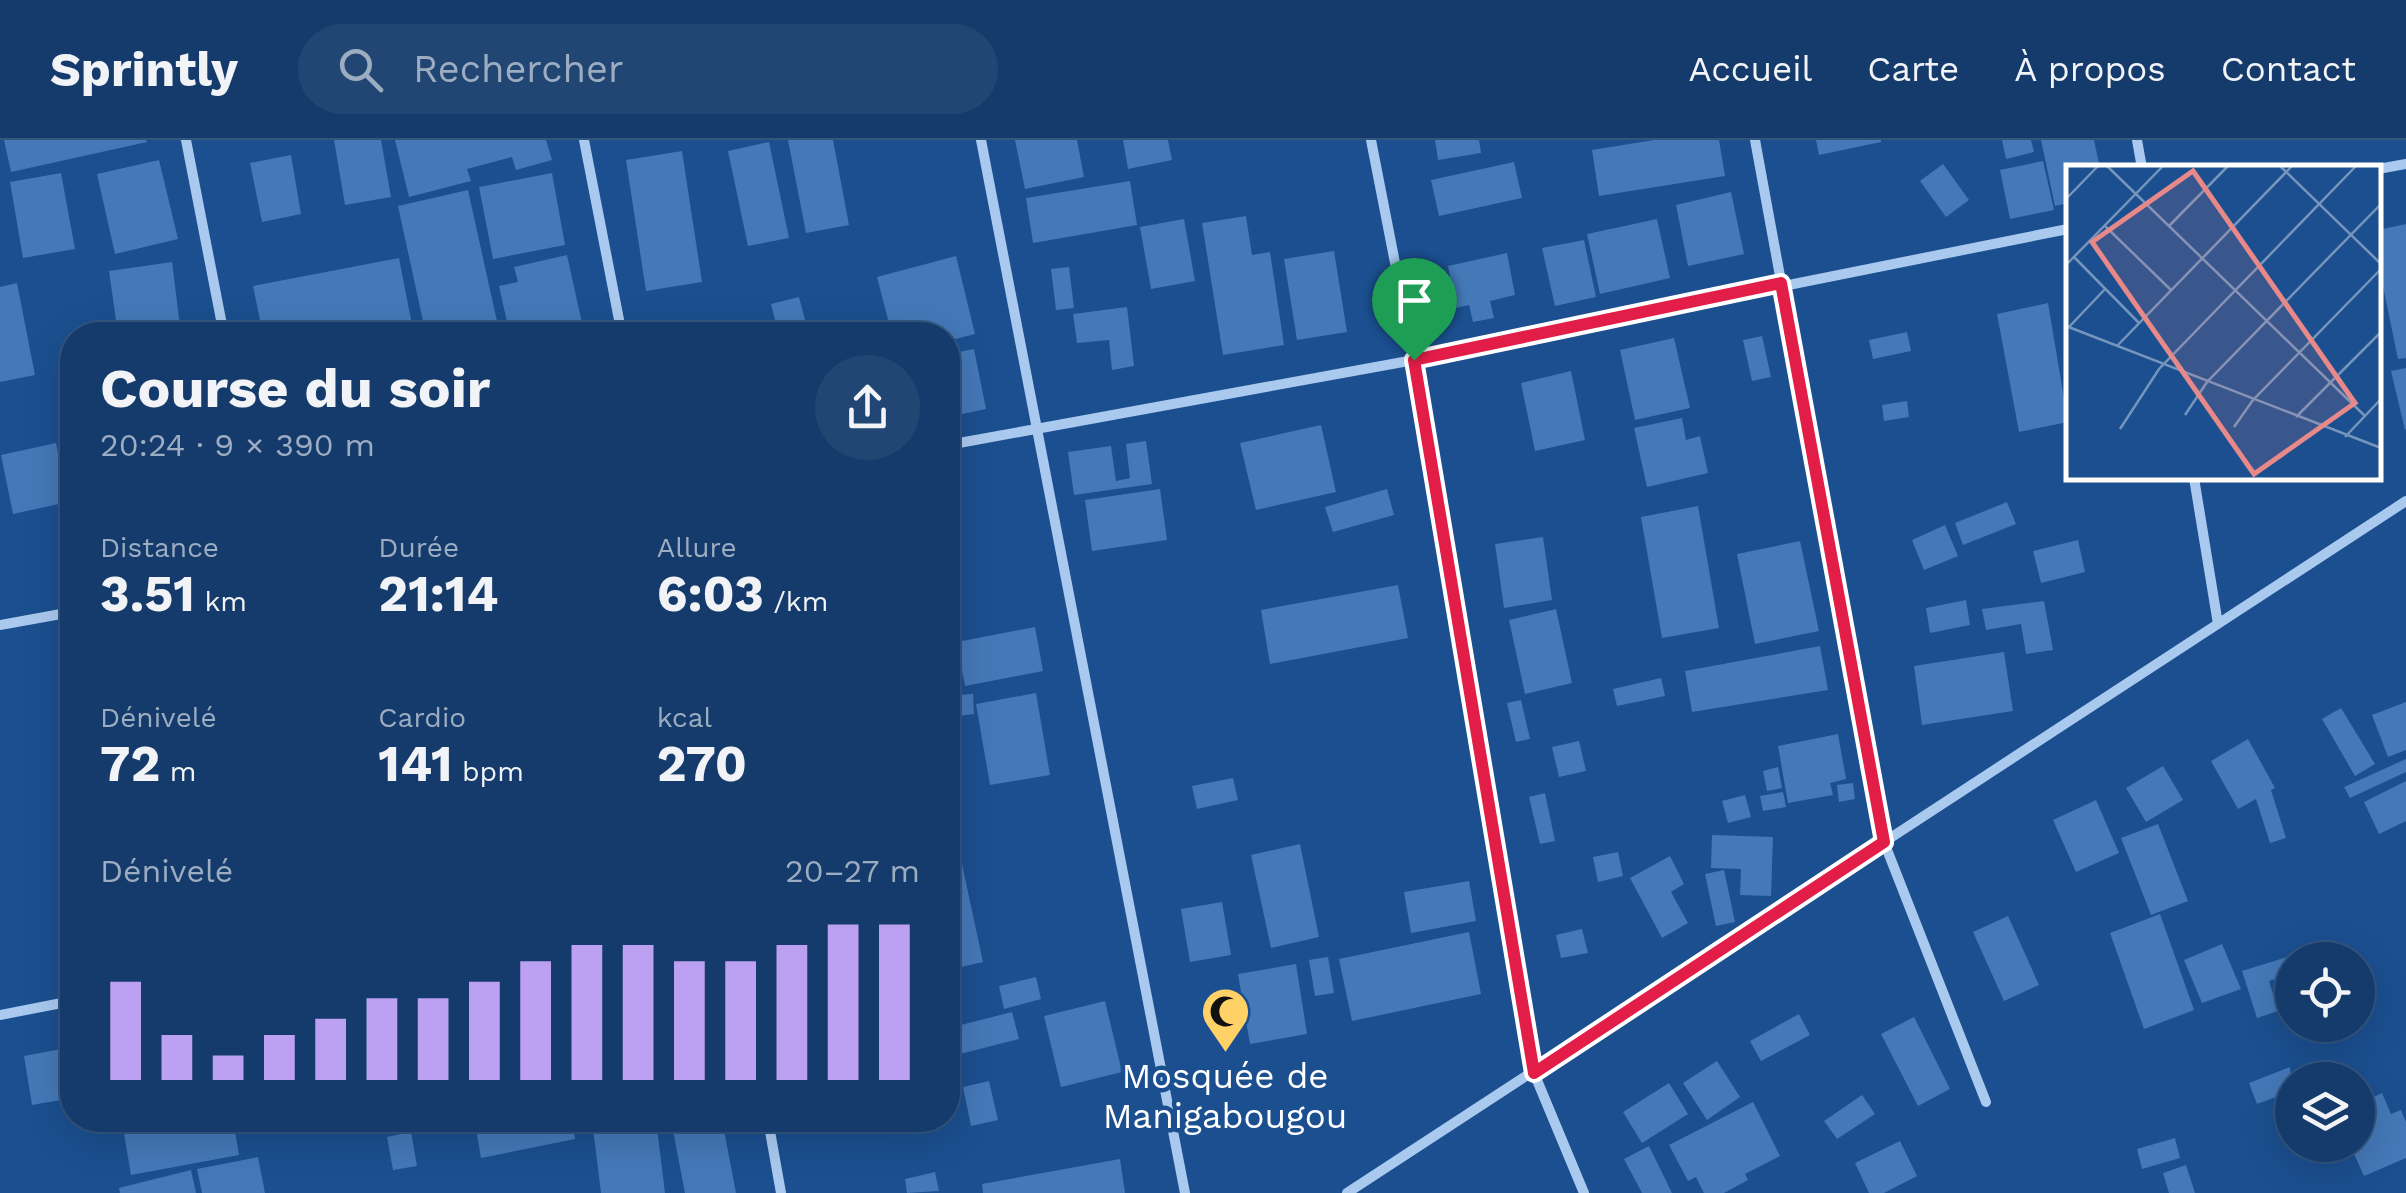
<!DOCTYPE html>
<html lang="fr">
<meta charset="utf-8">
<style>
body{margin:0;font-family:"Work Sans",sans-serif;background:#214673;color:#f1f3f6;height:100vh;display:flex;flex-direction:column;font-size:38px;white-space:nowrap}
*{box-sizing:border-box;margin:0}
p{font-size:32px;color:#9dadc1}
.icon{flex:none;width:55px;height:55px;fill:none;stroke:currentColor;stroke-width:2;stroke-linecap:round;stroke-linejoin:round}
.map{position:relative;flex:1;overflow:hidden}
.side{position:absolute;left:60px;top:182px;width:900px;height:810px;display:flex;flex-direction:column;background:#143b6b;border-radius:40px;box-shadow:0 10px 40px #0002,0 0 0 2px #33557e}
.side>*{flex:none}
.buttons{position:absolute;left:2275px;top:802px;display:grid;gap:20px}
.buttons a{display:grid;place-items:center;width:100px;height:100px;border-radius:50%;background:#143b6b;box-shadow:0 10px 40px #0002,0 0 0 2px #33557e;font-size:50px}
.pin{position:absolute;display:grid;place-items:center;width:85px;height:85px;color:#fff;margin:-102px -42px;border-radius:50% 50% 50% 0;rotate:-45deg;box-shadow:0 0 10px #0007}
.pin .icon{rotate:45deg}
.round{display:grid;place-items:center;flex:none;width:105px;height:105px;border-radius:52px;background:#214673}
.headline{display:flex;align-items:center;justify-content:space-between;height:170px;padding:0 40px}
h1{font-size:55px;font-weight:700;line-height:75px}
.stats{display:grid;grid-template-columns:repeat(3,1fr);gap:15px;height:170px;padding:10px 40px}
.stats div{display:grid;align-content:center}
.stats b{font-size:50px;font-weight:700}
.stats small{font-size:28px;font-weight:400}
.stats p{font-size:28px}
.chart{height:280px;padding:20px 40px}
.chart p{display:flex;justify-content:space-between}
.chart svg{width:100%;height:180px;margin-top:10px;stroke:#bca0f2;stroke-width:6}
header{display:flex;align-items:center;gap:60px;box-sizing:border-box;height:140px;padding:0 50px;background:#143b6b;border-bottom:2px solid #33557e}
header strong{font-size:48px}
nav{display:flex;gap:55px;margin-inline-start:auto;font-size:35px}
.search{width:700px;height:90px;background:#214673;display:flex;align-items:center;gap:25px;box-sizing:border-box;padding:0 35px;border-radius:55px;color:#9dadc1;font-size:38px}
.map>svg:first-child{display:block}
</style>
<header>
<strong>Sprintly</strong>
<div class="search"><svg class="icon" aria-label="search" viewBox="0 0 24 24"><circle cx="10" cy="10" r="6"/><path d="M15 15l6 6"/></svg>Rechercher</div>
<nav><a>Accueil</a><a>Carte</a><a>À propos</a><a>Contact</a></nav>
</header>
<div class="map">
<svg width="2406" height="1053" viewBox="0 0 2406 1053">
<rect width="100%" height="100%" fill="#1b4f8f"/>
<path fill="#4478b7" d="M 4,0 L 146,0 L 147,2 L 11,32 Z
M 334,0 L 381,0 L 391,57 L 345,65 Z
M 395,0 L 546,0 L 552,20 L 516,30 L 512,17 L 467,29 L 471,41 L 409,57 Z
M 788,0 L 833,0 L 849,85 L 806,93 Z
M 1015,0 L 1077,0 L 1084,37 L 1025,49 Z
M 1123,0 L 1168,0 L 1172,20 L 1128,29 Z
M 1435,0 L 1479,0 L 1481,13 L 1438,20 Z
M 1654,0 L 1719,0 L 1725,36 L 1599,56 L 1592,10 Z
M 1816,0 L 1881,0 L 1881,2 L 1819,15 Z
M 2002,0 L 2031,0 L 2034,12 L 2006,19 Z
M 2041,0 L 2094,0 L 2100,28 L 2068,28 L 2068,63 L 2055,66 Z
M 769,2 L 789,98 L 748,106 L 728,11 Z
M 682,11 L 702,142 L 646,151 L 626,20 Z
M 291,15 L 301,74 L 262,82 L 250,23 Z
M 159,20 L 178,99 L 115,114 L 97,34 Z
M 2043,21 L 2054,70 L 2010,79 L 2000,30 Z
M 1514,22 L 1522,58 L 1439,76 L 1431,40 Z
M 1943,24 L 1969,60 L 1946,77 L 1920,41 Z
M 61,33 L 75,109 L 23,118 L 10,42 Z
M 552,33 L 565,105 L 493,119 L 479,47 Z
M 1130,41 L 1137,85 L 1033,103 L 1026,58 Z
M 468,50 L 500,195 L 426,195 L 398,66 Z
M 1731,52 L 1744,114 L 1688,126 L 1676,65 Z
M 1246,76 L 1252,115 L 1270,112 L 1284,205 L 1223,215 L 1202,83 Z
M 1184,79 L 1195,141 L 1151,149 L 1140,87 Z
M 1657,79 L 1670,138 L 1600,154 L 1587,94 Z
M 2406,84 L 2406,218 L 2398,219 L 2378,122 L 2378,90 Z
M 1584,100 L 1596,157 L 1555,166 L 1542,108 Z
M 1334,111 L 1347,192 L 1297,200 L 1284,119 Z
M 1507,113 L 1515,155 L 1490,161 L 1494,178 L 1473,182 L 1469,165 L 1456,168 L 1448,126 Z
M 567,115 L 582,183 L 510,195 L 499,146 L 518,142 L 514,127 Z
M 956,116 L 975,194 L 948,201 L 948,195 L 892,195 L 877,137 Z
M 399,118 L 414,195 L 263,195 L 253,146 Z
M 172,122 L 180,186 L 118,194 L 109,131 Z
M 1069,127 L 1074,168 L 1056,170 L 1051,129 Z
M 17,143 L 35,235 L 0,242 L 0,147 Z
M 799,157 L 809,195 L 779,195 L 771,164 Z
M 2048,163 L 2068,282 L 2019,292 L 1997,174 Z
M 1127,167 L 1134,226 L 1112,230 L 1109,200 L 1077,203 L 1073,174 Z
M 1907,192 L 1911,211 L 1873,219 L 1869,200 Z
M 1762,196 L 1771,237 L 1752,241 L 1743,200 Z
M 1674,198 L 1690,268 L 1635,280 L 1620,210 Z
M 974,209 L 986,269 L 948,277 L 948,214 Z
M 2406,228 L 2406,289 L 2405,290 L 2391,231 Z
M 1571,231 L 1585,300 L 1535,311 L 1521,243 Z
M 1907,261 L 1909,277 L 1884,281 L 1882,265 Z
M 1682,278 L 1686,300 L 1700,296 L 1708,333 L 1647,347 L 1634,288 Z
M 1321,285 L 1336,352 L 1256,370 L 1240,303 Z
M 1146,301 L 1152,344 L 1074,355 L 1068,312 L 1111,306 L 1116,341 L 1130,338 L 1126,304 Z
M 56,303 L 68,362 L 13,374 L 1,315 Z
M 1160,349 L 1167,400 L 1092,411 L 1085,360 Z
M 1387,349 L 1394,375 L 1333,392 L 1325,367 Z
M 2007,362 L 2016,384 L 1963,405 L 1955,383 Z
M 1698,366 L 1719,488 L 1662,498 L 1641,377 Z
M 1945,385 L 1958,416 L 1924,430 L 1912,400 Z
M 1543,397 L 1552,460 L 1504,468 L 1495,404 Z
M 2078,400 L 2085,432 L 2041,443 L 2033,411 Z
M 1800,401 L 1819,491 L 1755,504 L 1737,414 Z
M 1398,445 L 1408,498 L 1270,524 L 1261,470 Z
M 1966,460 L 1970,485 L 1930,493 L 1926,468 Z
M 2044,461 L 2053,510 L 2026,514 L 2021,484 L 1986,490 L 1982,469 Z
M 1556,469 L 1572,543 L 1525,554 L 1509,480 Z
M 1035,487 L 1043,531 L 965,546 L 957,502 Z
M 1820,506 L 1828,550 L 1692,572 L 1685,531 Z
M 2004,512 L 2013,571 L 1922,585 L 1914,526 Z
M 1661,538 L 1665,556 L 1617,566 L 1613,549 Z
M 1036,553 L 1050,635 L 990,645 L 976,564 Z
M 973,554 L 974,574 L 958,576 L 956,555 Z
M 1521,560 L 1530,599 L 1516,602 L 1507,563 Z
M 2406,562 L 2406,610 L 2388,617 L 2372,575 Z
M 2341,568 L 2375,624 L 2355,636 L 2322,579 Z
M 1838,594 L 1846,639 L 1830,643 L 1833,655 L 1788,663 L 1778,606 Z
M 2248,599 L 2275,648 L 2271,650 L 2286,698 L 2270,703 L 2256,659 L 2238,669 L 2211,621 Z
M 1579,601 L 1586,631 L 1559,637 L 1552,607 Z
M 2406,619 L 2406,632 L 2350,658 L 2344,647 Z
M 2163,626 L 2183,660 L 2146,682 L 2126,648 Z
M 1778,627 L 1782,648 L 1767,651 L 1763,631 Z
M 1233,638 L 1238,660 L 1197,669 L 1192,646 Z
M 2406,641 L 2406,681 L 2379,694 L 2364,662 Z
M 1853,643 L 1855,659 L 1839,662 L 1837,645 Z
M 1783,652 L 1786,667 L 1763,671 L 1760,656 Z
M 1545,653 L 1555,701 L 1540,704 L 1529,657 Z
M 1745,655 L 1751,677 L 1728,683 L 1722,661 Z
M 2096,660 L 2119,713 L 2076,732 L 2053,680 Z
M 2158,684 L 2188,761 L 2151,775 L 2121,698 Z
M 1712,695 L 1773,697 L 1771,756 L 1740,755 L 1741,729 L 1711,728 Z
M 1300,704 L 1319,797 L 1271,808 L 1251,715 Z
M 1618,712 L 1623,736 L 1598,742 L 1593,717 Z
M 1670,716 L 1684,744 L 1671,752 L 1688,783 L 1662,798 L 1630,738 Z
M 962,724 L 983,822 L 948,830 L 948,727 Z
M 1724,730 L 1735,782 L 1716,786 L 1705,734 Z
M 1469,741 L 1476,781 L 1411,793 L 1404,752 Z
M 1222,762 L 1231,815 L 1190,822 L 1181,769 Z
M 2160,774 L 2194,870 L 2144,889 L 2110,793 Z
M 2008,776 L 2039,845 L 2004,861 L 1973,792 Z
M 1582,789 L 1588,813 L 1561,818 L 1556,795 Z
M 1469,792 L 1481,854 L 1352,881 L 1339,819 Z
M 2222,804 L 2241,849 L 2202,863 L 2184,820 Z
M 2322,806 L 2326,820 L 2292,820 L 2292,833 L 2269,841 L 2278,871 L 2257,878 L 2242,831 Z
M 1328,817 L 1334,853 L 1315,856 L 1309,820 Z
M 1296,824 L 1307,894 L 1250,904 L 1238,834 Z
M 1036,837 L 1041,859 L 1004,869 L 999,846 Z
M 1105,861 L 1122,932 L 1061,947 L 1044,876 Z
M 1012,872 L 1019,899 L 956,915 L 949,888 Z
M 1799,874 L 1810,895 L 1761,921 L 1750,901 Z
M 1914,877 L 1950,949 L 1918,966 L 1881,894 Z
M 72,907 L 72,958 L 32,965 L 24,916 Z
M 1717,921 L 1740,957 L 1707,980 L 1683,943 Z
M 2290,927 L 2292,951 L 2257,964 L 2249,943 Z
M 989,941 L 998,980 L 971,986 L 963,947 Z
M 1669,943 L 1688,974 L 1642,1003 L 1623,972 Z
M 2382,953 L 2391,974 L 2401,970 L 2406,982 L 2406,1018 L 2364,1036 L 2350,1005 L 2358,1005 L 2358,965 Z
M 1862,955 L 1875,974 L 1837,999 L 1824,981 Z
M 1753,962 L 1780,1016 L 1745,1034 L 1748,1040 L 1724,1053 L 1704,1053 L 1696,1037 L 1688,1041 L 1669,1005 Z
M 193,980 L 233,980 L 239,1015 L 131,1035 L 124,993 Z
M 251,980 L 282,980 L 283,984 L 253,991 Z
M 490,980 L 572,980 L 575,999 L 481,1018 L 475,983 Z
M 592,980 L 656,980 L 665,1053 L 601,1053 Z
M 671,980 L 722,980 L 736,1053 L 685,1053 Z
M 411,992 L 417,1026 L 393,1030 L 387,997 Z
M 2175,998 L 2180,1018 L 2142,1029 L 2137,1009 Z
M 1900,1001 L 1917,1036 L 1884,1053 L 1869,1053 L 1855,1023 Z
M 1649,1006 L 1672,1053 L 1642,1053 L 1624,1019 Z
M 258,1017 L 265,1053 L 202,1053 L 197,1029 Z
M 1120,1019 L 1125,1053 L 983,1053 L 982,1044 Z
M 2186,1025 L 2195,1053 L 2169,1053 L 2163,1033 Z
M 191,1030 L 196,1053 L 120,1053 L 119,1048 Z
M 935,1032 L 939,1051 L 907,1053 L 905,1039 Z"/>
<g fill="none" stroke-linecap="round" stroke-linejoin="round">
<path stroke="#a9c9ee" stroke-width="10" d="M 186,0 L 224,195
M 584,0 L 622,195
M 981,0 L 1185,1053
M 1371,0 L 1414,220 L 1534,933 L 1584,1053
M 1755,0 L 1884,702 L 1986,962
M 2137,0 L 2142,28
M 2378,29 L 2406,24
M 948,305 L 1414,220 L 2068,89
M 2194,338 L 2218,484
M 0,485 L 72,472
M 0,875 L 72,861
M 768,980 L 781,1053
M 1347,1053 L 2406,361"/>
</g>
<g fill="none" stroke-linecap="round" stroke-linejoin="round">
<defs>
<path id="route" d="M 1781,143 L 1884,702 L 1534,933 L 1414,220 Z"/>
</defs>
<use href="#route" stroke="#fff" stroke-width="20"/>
<use href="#route" stroke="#e11d48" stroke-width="12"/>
</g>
<defs>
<symbol id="mosque-pin" viewBox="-11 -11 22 30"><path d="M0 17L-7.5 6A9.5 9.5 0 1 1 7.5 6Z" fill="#ffd166" stroke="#1b4f8f"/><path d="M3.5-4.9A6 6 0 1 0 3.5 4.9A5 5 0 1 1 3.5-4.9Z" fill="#111"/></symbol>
</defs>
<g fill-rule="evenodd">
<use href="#mosque-pin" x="1198" y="844" width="55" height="75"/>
</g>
<g text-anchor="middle" stroke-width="9" stroke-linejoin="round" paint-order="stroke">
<g font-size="35" fill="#fff" stroke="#1b4f8f">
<text x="1225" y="948">Mosquée de<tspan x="1225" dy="40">Manigabougou</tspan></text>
</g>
</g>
<g transform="translate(2066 25)">
<rect width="315" height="315" fill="#1b4f8f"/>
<path fill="none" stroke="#7695bc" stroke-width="2.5" d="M 41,1 L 299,251M 214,1 L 315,99M 0,34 L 32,1M 39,61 L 105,125M 103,61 L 162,1M 8,92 L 73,158M 0,100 L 97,1M 0,161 L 315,283M 3,162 L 40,123M 51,181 L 226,1M 119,250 L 141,217 L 315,39M 230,252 L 315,167M 168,262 L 187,235 L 315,104M 54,264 L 93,204 L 290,1M 279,272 L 315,234"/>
<path fill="#e88989" fill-opacity="0.15" stroke="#e88989" stroke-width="5" d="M 127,6 L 289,238 L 188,309 L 26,77 Z"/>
<rect width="315" height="315" fill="none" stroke="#fff" stroke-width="5"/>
</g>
</svg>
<div class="buttons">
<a><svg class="icon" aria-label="locate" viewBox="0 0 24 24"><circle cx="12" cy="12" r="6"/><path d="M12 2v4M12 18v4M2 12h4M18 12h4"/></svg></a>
<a><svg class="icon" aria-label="layers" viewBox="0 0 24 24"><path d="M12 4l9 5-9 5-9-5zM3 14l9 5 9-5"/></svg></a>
</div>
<div class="pin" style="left:1414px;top:220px;background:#1e9e55"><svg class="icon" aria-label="arrive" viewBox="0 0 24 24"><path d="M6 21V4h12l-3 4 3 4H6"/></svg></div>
<section class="side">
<div class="headline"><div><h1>Course du soir</h1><p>20:24 · 9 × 390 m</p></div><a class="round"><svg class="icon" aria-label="share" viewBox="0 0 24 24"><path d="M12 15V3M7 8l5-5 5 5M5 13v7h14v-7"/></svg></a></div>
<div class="stats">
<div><p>Distance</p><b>3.51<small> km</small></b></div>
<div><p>Durée</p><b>21:14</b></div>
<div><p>Allure</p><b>6:03<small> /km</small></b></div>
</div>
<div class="stats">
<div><p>Dénivelé</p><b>72<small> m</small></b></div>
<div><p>Cardio</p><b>141<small> bpm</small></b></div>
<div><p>kcal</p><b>270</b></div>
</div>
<div class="chart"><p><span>Dénivelé</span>20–27 m</p>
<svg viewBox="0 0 160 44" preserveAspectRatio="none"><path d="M5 44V20M15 44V33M25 44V38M35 44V33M45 44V29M55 44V24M65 44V24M75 44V20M85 44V15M95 44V11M105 44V11M115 44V15M125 44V15M135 44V11M145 44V6M155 44V6"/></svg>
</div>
</section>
</div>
